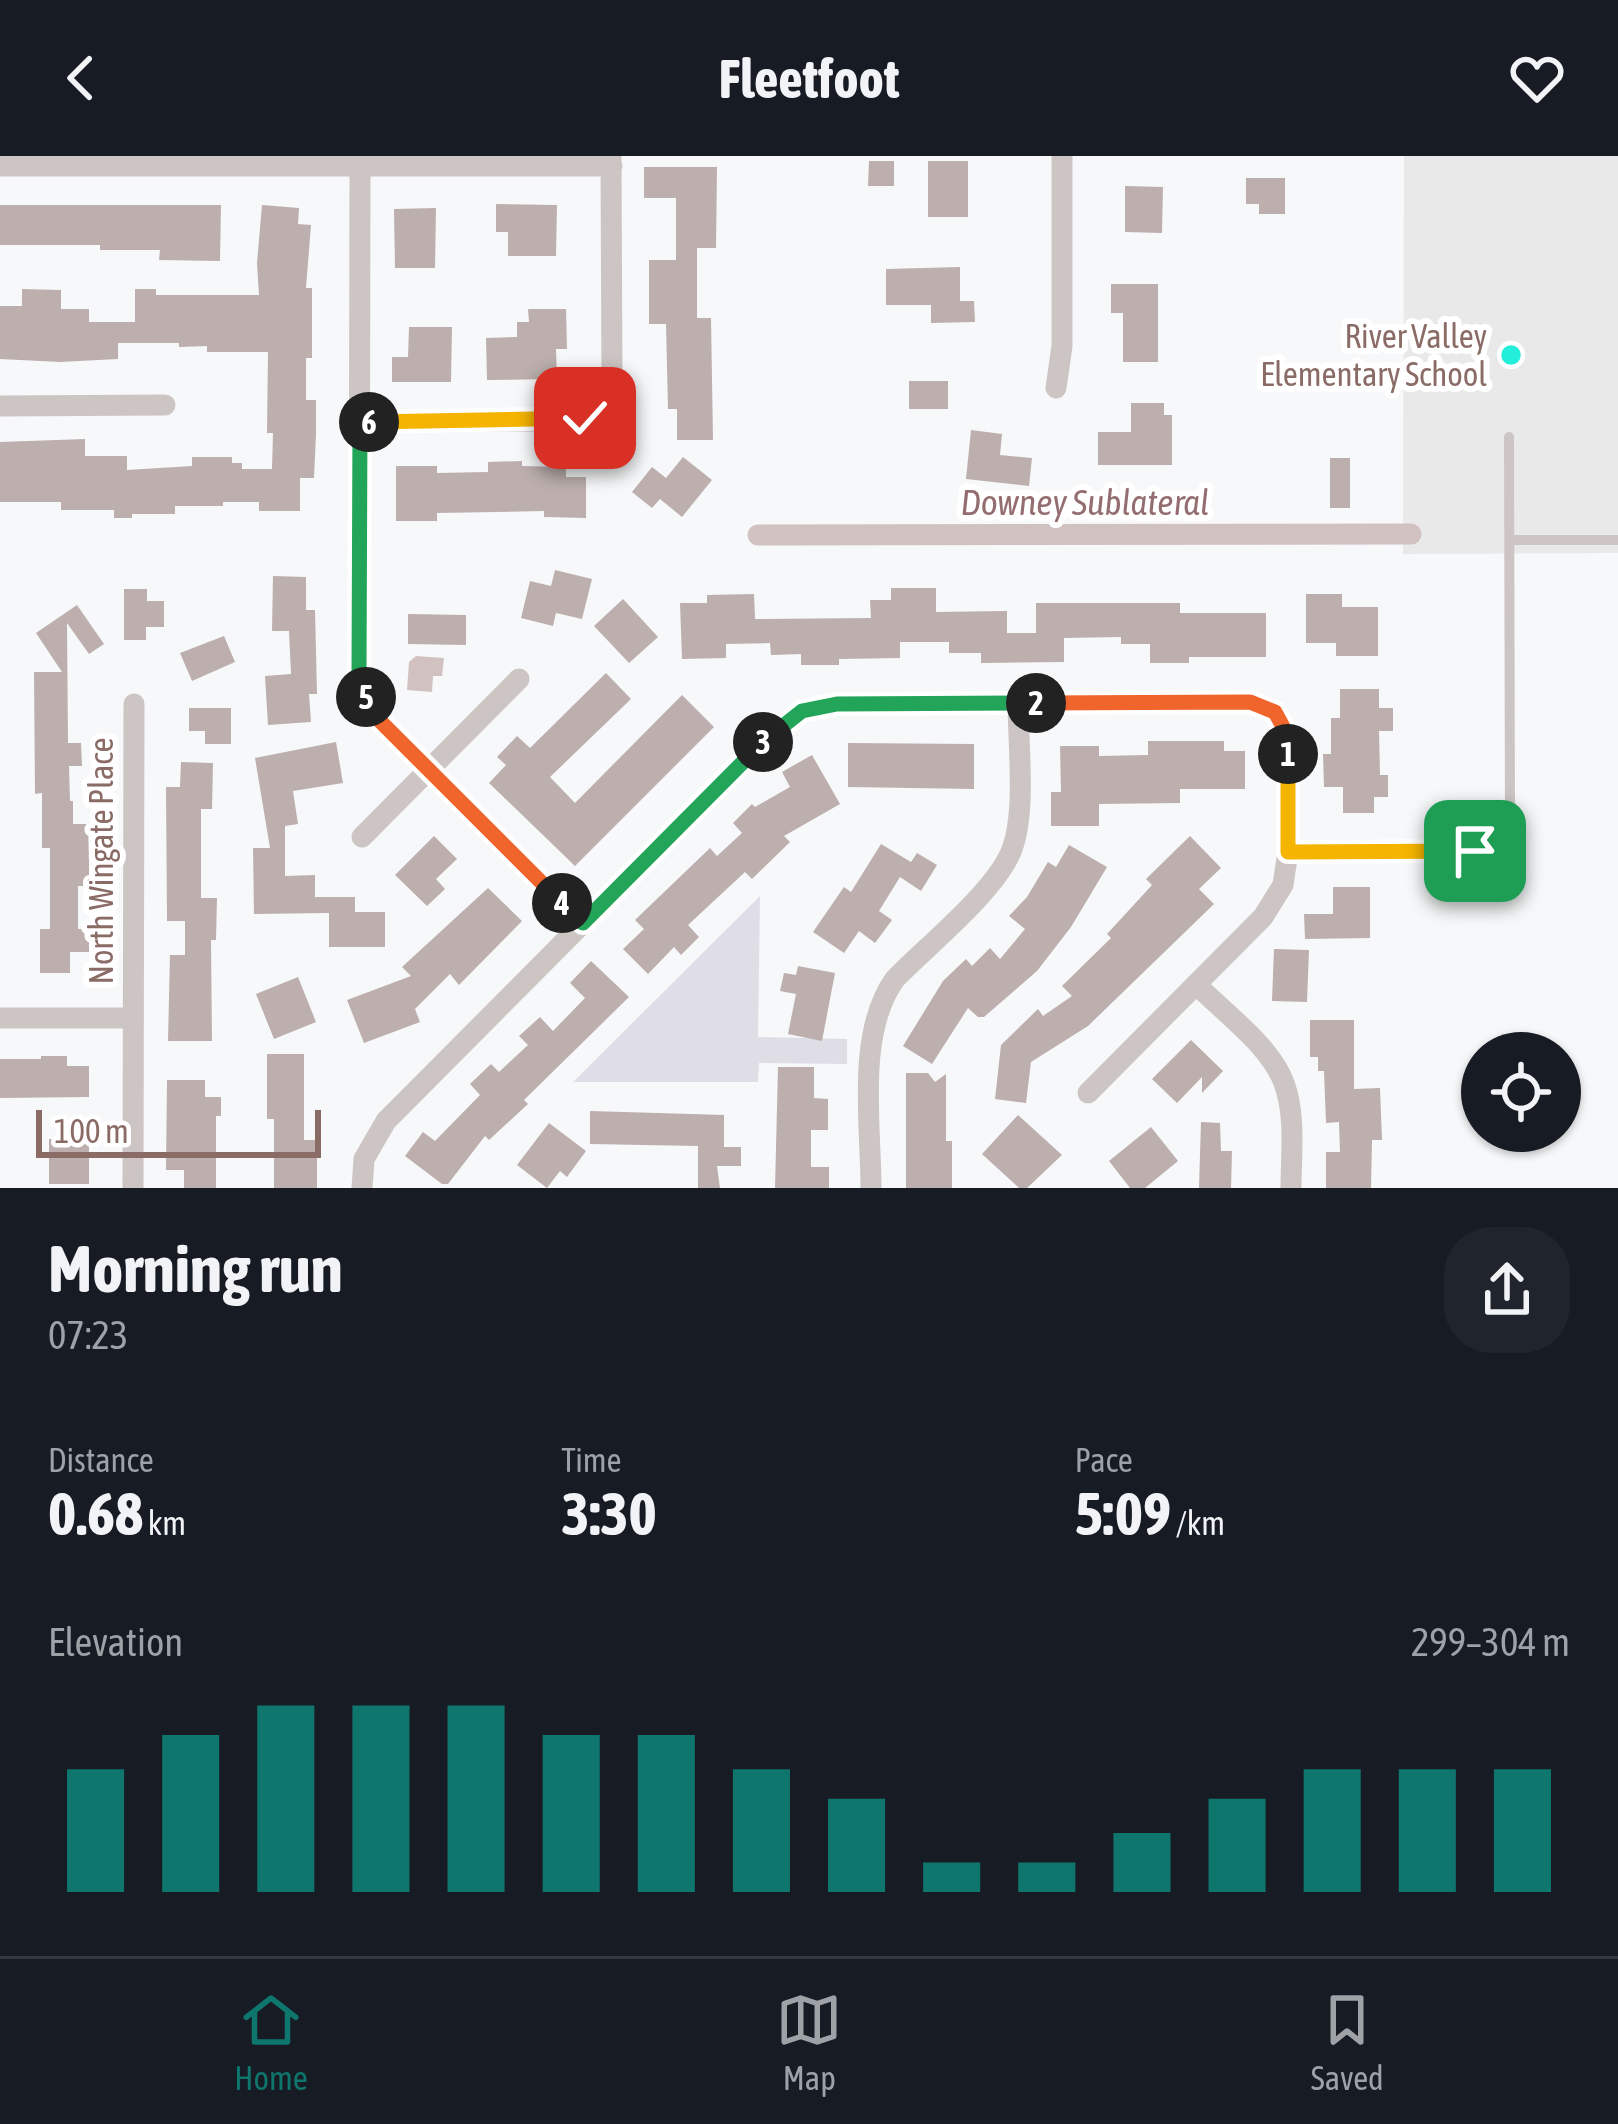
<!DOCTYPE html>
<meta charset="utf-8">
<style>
body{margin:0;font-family:"Asap Condensed",sans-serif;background:#20242c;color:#f1f3f6;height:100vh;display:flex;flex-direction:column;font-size:45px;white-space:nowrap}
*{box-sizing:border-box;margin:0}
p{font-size:39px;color:#9ea1a6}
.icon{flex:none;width:66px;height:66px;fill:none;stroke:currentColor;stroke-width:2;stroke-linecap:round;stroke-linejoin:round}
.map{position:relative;height:1032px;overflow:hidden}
.details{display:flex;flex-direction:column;background:#171b24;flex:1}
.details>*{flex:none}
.fabs{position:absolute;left:1461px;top:876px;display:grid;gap:24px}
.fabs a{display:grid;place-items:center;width:120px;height:120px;border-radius:50%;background:#171b24;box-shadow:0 3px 9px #0004;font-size:60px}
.scale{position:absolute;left:36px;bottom:30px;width:285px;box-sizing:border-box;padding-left:12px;border:6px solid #8a6b66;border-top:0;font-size:33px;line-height:42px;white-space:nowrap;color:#8a6b66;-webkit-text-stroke:9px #fff;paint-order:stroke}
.pin{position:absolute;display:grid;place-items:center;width:102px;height:102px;color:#fff;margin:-51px;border-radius:24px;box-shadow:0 6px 18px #0006}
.km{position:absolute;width:60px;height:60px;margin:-30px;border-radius:50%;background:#222;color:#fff;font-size:33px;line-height:60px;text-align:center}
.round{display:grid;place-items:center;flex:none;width:126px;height:126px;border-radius:48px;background:#20242c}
.headline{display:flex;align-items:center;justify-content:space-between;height:204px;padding:0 48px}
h1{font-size:66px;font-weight:700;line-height:90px}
.stats{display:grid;grid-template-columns:repeat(3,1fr);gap:18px;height:204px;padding:12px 48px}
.stats div{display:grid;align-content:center}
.stats b{font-size:60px;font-weight:700}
.stats small{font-size:33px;font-weight:400}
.stats p{font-size:33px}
.chart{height:336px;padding:24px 48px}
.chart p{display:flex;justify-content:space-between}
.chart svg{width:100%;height:216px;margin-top:12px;stroke:#0f766e;stroke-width:6}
header{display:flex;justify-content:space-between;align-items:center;height:156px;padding:0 48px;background:#171b24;font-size:54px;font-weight:700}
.dock{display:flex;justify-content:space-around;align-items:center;height:168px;border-top:3px solid #363941;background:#171b24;font-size:33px;color:#9ea1a6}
.dock a{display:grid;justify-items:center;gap:6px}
.dock .selected{color:#0f766e}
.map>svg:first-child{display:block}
</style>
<header><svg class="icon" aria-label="back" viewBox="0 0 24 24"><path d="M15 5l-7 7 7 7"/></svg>Fleetfoot<svg class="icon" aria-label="heart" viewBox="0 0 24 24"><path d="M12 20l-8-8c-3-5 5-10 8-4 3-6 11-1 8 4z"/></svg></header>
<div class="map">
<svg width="1618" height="1032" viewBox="0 0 1618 1032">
<rect width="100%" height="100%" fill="#f7f8f9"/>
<path fill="#eae9ea" d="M 1404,0 L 1618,0 L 1618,397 L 1403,398 Z"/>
<path fill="#dfdde6" d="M 760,740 L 758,881 L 847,883 L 847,908 L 759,907 L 758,926 L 573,926 Z"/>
<path fill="#d1c1c1" d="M 416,500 L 444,502 L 442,520 L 433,520 L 432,536 L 407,534 L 409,506 Z"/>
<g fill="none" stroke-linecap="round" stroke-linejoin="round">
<path stroke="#d1c1c1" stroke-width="21" d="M 758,379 L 1411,378"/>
</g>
<path fill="#bcafad" d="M 869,5 L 894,5 L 894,30 L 868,30 Z
M 928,5 L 968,5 L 968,61 L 928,61 Z
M 644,11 L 717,11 L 716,92 L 697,92 L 697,162 L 711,162 L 713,284 L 677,284 L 677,253 L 668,253 L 666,168 L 649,168 L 649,104 L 676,104 L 676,42 L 644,42 Z
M 1246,22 L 1285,22 L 1285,58 L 1259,58 L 1259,48 L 1246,48 Z
M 1125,30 L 1163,31 L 1162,77 L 1125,76 Z
M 496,48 L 557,49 L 556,100 L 508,100 L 508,76 L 496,76 Z
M 0,49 L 221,49 L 220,105 L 159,104 L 160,94 L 100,94 L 100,89 L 0,89 Z
M 262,49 L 299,52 L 298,68 L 311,69 L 306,132 L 312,132 L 312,202 L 306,202 L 306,244 L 316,244 L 316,278 L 314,322 L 300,322 L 300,355 L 259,355 L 259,346 L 223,346 L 223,350 L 175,350 L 175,358 L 132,358 L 132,362 L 114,362 L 114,354 L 61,354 L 61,346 L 0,346 L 0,286 L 85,283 L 85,300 L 127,300 L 127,314 L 192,310 L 192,301 L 232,301 L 232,307 L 242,307 L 242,313 L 272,313 L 273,277 L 267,277 L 268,196 L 207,196 L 207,190 L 179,191 L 179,187 L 118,187 L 118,203 L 60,206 L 0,203 L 0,150 L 22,150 L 22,133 L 61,134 L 61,153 L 89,153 L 89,166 L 135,166 L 135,133 L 156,133 L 156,139 L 259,139 L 257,107 Z
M 436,52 L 435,112 L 395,112 L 394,53 Z
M 960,111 L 960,145 L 974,145 L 975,166 L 931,167 L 931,149 L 886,149 L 886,113 Z
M 1111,128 L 1158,128 L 1158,206 L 1123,206 L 1123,157 L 1111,157 Z
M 528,153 L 566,153 L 567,193 L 556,193 L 557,223 L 487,224 L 486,182 L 517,181 L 517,166 L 529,166 Z
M 409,171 L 452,171 L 451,226 L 392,226 L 392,201 L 408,201 Z
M 909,225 L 948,225 L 948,253 L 909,253 Z
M 1131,247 L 1164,247 L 1164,259 L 1172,259 L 1172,309 L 1098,309 L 1098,276 L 1131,276 Z
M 971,274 L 1002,278 L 1000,299 L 1032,302 L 1029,330 L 966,323 Z
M 683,301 L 712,324 L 682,361 L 660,343 L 652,352 L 632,336 L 652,311 L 666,322 Z
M 1330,302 L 1350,302 L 1350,352 L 1330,352 Z
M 522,305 L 522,310 L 566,311 L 566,321 L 586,321 L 586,362 L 544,361 L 544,355 L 437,357 L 437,365 L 396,365 L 396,310 L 437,310 L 437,317 L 488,316 L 488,306 Z
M 555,414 L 592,423 L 582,463 L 556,457 L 553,470 L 521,462 L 530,425 L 551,430 Z
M 273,420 L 306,421 L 306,454 L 315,454 L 317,538 L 309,538 L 311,566 L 268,569 L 265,520 L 291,518 L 289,475 L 272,475 Z
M 891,432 L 936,432 L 936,456 L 1007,455 L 1007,477 L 1036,477 L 1036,447 L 1180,447 L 1180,457 L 1266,457 L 1266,501 L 1189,501 L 1189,507 L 1150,507 L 1150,488 L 1121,488 L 1121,481 L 1064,482 L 1064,506 L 981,507 L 981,497 L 949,497 L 949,486 L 900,486 L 900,502 L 839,503 L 839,509 L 801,509 L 801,498 L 771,499 L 770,487 L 726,488 L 726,502 L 682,503 L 680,447 L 707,447 L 707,439 L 754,438 L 755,463 L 871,462 L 870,444 L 891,444 Z
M 124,433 L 147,433 L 147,445 L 164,445 L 164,471 L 146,471 L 146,484 L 124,484 Z
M 1306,438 L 1342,438 L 1342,451 L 1378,451 L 1378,500 L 1336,500 L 1336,487 L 1306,487 Z
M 623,443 L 658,481 L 629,507 L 594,470 Z
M 77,449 L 104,488 L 89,498 L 67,467 L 68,587 L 81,587 L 82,610 L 69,610 L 70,645 L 73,645 L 73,668 L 88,668 L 89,708 L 89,730 L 78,730 L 78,773 L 89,773 L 89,796 L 70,796 L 70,817 L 40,817 L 40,773 L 50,773 L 50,692 L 42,692 L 42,637 L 35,638 L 34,516 L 62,516 L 36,477 Z
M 408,458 L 466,459 L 466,489 L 408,488 Z
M 224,480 L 235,506 L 192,525 L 180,497 Z
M 606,517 L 631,543 L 550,621 L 575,647 L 682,539 L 714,571 L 575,710 L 489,627 L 506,609 L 497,601 L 517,580 L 530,592 Z
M 1340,533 L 1379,533 L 1379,552 L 1393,552 L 1393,575 L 1379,575 L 1380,619 L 1388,619 L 1388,641 L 1374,641 L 1374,657 L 1343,657 L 1343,631 L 1324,631 L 1323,598 L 1331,598 L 1331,562 L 1340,562 Z
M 189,552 L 231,552 L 231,588 L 205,588 L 205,575 L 189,575 Z
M 1148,585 L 1224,585 L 1224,595 L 1245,595 L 1245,633 L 1180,633 L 1180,647 L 1099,648 L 1099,670 L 1051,670 L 1051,636 L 1061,636 L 1060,590 L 1099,590 L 1099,600 L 1148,599 Z
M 336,586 L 343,627 L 293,635 L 298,668 L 285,670 L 285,720 L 315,719 L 315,741 L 355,741 L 355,756 L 385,756 L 385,791 L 329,791 L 329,757 L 254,758 L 253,692 L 270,692 L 255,602 Z
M 848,587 L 974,588 L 974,633 L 848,631 Z
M 812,599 L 840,648 L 784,680 L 790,686 L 752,723 L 745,716 L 688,769 L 699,781 L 681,799 L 674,791 L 648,818 L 623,793 L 644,773 L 635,764 L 710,692 L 717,700 L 742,677 L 733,667 L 752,648 L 755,651 L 790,631 L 782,616 Z
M 181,606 L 213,607 L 212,653 L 201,653 L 201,742 L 217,742 L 216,784 L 211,784 L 212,885 L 168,885 L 170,799 L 185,799 L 185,765 L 167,765 L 166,631 L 180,631 Z
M 434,680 L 457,703 L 436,723 L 445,733 L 427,750 L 395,719 Z
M 1190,680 L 1221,712 L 1199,733 L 1214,748 L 1088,870 L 1031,906 L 1026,947 L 995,943 L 1001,889 L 1038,853 L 1043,860 L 1072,840 L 1062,830 L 1111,782 L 1107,778 L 1152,729 L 1146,723 Z
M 881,688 L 911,706 L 917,697 L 937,709 L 921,735 L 900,721 L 879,755 L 892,764 L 875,787 L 859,775 L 844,797 L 813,776 L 844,731 L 851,736 Z
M 1069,689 L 1107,711 L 1071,771 L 1037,815 L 984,861 L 978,861 L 968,852 L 932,908 L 903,890 L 943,825 L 966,803 L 972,810 L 990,792 L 1000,803 L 1025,773 L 1009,760 L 1027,741 L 1048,706 L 1056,711 Z
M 1333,731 L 1370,731 L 1370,782 L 1305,783 L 1304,758 L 1333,758 Z
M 488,732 L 522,765 L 459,829 L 450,818 L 415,853 L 420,866 L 364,887 L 347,844 L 411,820 L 402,811 Z
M 1274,793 L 1309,794 L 1307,846 L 1272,845 Z
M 591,805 L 629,841 L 524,944 L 528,948 L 489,984 L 485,980 L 448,1028 L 442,1028 L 405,1000 L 423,976 L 435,985 L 480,939 L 470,928 L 491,908 L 499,916 L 528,889 L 519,880 L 540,861 L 553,875 L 585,842 L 570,827 Z
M 798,810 L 835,817 L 822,885 L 788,878 L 796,838 L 780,835 L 784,817 L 796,819 Z
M 298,821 L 316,866 L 274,883 L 256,838 Z
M 1310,864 L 1354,864 L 1354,933 L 1380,932 L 1382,984 L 1372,984 L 1371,1032 L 1326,1032 L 1326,996 L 1340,996 L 1339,966 L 1326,967 L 1324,915 L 1318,915 L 1318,901 L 1310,901 Z
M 1191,884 L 1223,915 L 1202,937 L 1202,921 L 1177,947 L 1152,923 Z
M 267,898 L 304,898 L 304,984 L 317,984 L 317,1032 L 274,1032 L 274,963 L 267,963 Z
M 41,900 L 67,900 L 67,910 L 89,910 L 89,941 L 0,942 L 0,903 L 41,903 Z
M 778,911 L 814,911 L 814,942 L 828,943 L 828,974 L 811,974 L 811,1011 L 829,1011 L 829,1032 L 775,1032 Z
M 906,917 L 928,917 L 935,926 L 946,918 L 946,985 L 952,985 L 952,1032 L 906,1032 Z
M 167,924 L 205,924 L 205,941 L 221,941 L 221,960 L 216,960 L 216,1032 L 184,1032 L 184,1014 L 166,1014 Z
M 590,955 L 724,959 L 724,991 L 741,991 L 741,1010 L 717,1010 L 720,1032 L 698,1032 L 698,990 L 590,988 Z
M 1018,959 L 1062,999 L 1027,1032 L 1019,1032 L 982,998 Z
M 1201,966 L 1220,967 L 1221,995 L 1232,995 L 1231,1032 L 1199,1032 Z
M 549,967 L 586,995 L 567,1021 L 560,1015 L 547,1032 L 517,1009 Z
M 1151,971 L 1178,1005 L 1145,1032 L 1130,1032 L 1109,1005 Z
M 49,983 L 89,983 L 89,1028 L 49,1028 Z"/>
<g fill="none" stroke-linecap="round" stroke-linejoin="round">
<path stroke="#cdc5c4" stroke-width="10" d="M 1510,384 L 1618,384
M 1396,696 C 1437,695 1493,708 1510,663 L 1509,281"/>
<path stroke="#cdc5c4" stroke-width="21" d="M 0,10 L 612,10
M 360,10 L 359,515 L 364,536 L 379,565 L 583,767
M 1056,232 L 1062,190 L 1062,0
M 0,250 L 165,249
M 360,266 L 572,265 C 595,260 607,251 612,228 L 611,1
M 362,681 L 519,523
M 1288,696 L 1396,696
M 1196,828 C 1224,857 1270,889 1284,927 C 1296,959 1291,999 1291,1032
M 0,862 L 133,862
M 133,1032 L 134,548
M 362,1032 L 364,1003 L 386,965 L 776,573 L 802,555 L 837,548 L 1250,546 L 1275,556 L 1288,580 L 1288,696 L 1283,729 L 1263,761 L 1088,937
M 871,1032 C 871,968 856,877 895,823 C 927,790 992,738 1010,698 C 1027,661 1018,589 1018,547"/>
</g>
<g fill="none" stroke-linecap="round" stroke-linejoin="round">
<defs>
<path id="split-1" d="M 1288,598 L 1288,696 L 1475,695"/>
<path id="split-2" d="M 1036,547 L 1250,546 L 1275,556 L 1288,580 L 1288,598"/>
<path id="split-3" d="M 763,586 L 802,555 L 837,548 L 1036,547"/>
<path id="split-4" d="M 562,747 L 583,767 L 763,586"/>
<path id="split-5" d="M 366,541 L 380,565 L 562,747"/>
<path id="split-6" d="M 366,541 L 359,515 L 360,266 L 369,266"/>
<path id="split-7" d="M 369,266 L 585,262"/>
</defs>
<use href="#split-1" stroke="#fff" stroke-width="24"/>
<use href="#split-2" stroke="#fff" stroke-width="24"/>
<use href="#split-3" stroke="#fff" stroke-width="24"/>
<use href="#split-4" stroke="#fff" stroke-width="24"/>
<use href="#split-5" stroke="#fff" stroke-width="24"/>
<use href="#split-6" stroke="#fff" stroke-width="24"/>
<use href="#split-7" stroke="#fff" stroke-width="24"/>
<use href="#split-1" stroke="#f5b400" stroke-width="15"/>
<use href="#split-2" stroke="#f0652b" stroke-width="15"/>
<use href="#split-3" stroke="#22a559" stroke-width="15"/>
<use href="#split-4" stroke="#22a559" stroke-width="15"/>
<use href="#split-5" stroke="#f0652b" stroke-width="15"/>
<use href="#split-6" stroke="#22a559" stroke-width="15"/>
<use href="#split-7" stroke="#f5b400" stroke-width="15"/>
</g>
<circle fill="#22eeda" stroke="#fff" stroke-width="4.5" cx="1511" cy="199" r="12"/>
<g text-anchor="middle" stroke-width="12" stroke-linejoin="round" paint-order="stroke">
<g font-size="33" fill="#8a6b66" stroke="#fff" text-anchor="end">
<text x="1487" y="192">River Valley<tspan x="1487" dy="38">Elementary School</tspan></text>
</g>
<g font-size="33" fill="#8a6b66" stroke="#fff">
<text transform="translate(101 705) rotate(-90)" y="12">North Wingate Place</text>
</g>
<g font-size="36" font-style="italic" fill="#936d6f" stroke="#fff">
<text x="1085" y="359">Downey Sublateral</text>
</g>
</g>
</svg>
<div class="fabs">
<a><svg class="icon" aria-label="locate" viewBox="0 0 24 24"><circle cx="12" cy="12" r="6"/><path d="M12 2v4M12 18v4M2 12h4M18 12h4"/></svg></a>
</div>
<div class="scale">100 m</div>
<div class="pin" style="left:1475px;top:695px;background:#1e9e55"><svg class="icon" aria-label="arrive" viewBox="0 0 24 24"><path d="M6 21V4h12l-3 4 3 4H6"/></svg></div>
<div class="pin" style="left:585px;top:262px;background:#d93025"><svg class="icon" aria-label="check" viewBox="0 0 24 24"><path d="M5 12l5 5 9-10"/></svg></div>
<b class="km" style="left:1288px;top:598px">1</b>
<b class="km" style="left:1036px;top:547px">2</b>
<b class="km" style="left:763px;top:586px">3</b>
<b class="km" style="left:562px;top:747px">4</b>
<b class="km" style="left:366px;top:541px">5</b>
<b class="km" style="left:369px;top:266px">6</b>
</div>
<section class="details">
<div class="headline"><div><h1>Morning run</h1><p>07:23</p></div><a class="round"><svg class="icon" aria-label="share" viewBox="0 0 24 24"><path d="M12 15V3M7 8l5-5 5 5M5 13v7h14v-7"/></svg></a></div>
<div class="stats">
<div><p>Distance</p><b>0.68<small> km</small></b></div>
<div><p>Time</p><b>3:30</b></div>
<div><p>Pace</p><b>5:09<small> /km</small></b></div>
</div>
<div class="chart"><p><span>Elevation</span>299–304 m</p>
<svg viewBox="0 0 160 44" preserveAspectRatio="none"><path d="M5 44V19M15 44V12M25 44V6M35 44V6M45 44V6M55 44V12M65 44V12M75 44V19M85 44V25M95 44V38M105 44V38M115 44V32M125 44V25M135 44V19M145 44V19M155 44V19"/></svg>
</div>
</section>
<nav class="dock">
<a class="selected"><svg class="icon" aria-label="home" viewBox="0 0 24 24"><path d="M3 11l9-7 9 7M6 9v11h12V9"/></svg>Home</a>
<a><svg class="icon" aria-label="map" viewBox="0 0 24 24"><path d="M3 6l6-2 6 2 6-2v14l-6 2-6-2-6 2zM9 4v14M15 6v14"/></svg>Map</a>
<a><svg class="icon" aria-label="saved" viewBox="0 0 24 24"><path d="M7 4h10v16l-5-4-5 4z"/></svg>Saved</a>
</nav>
